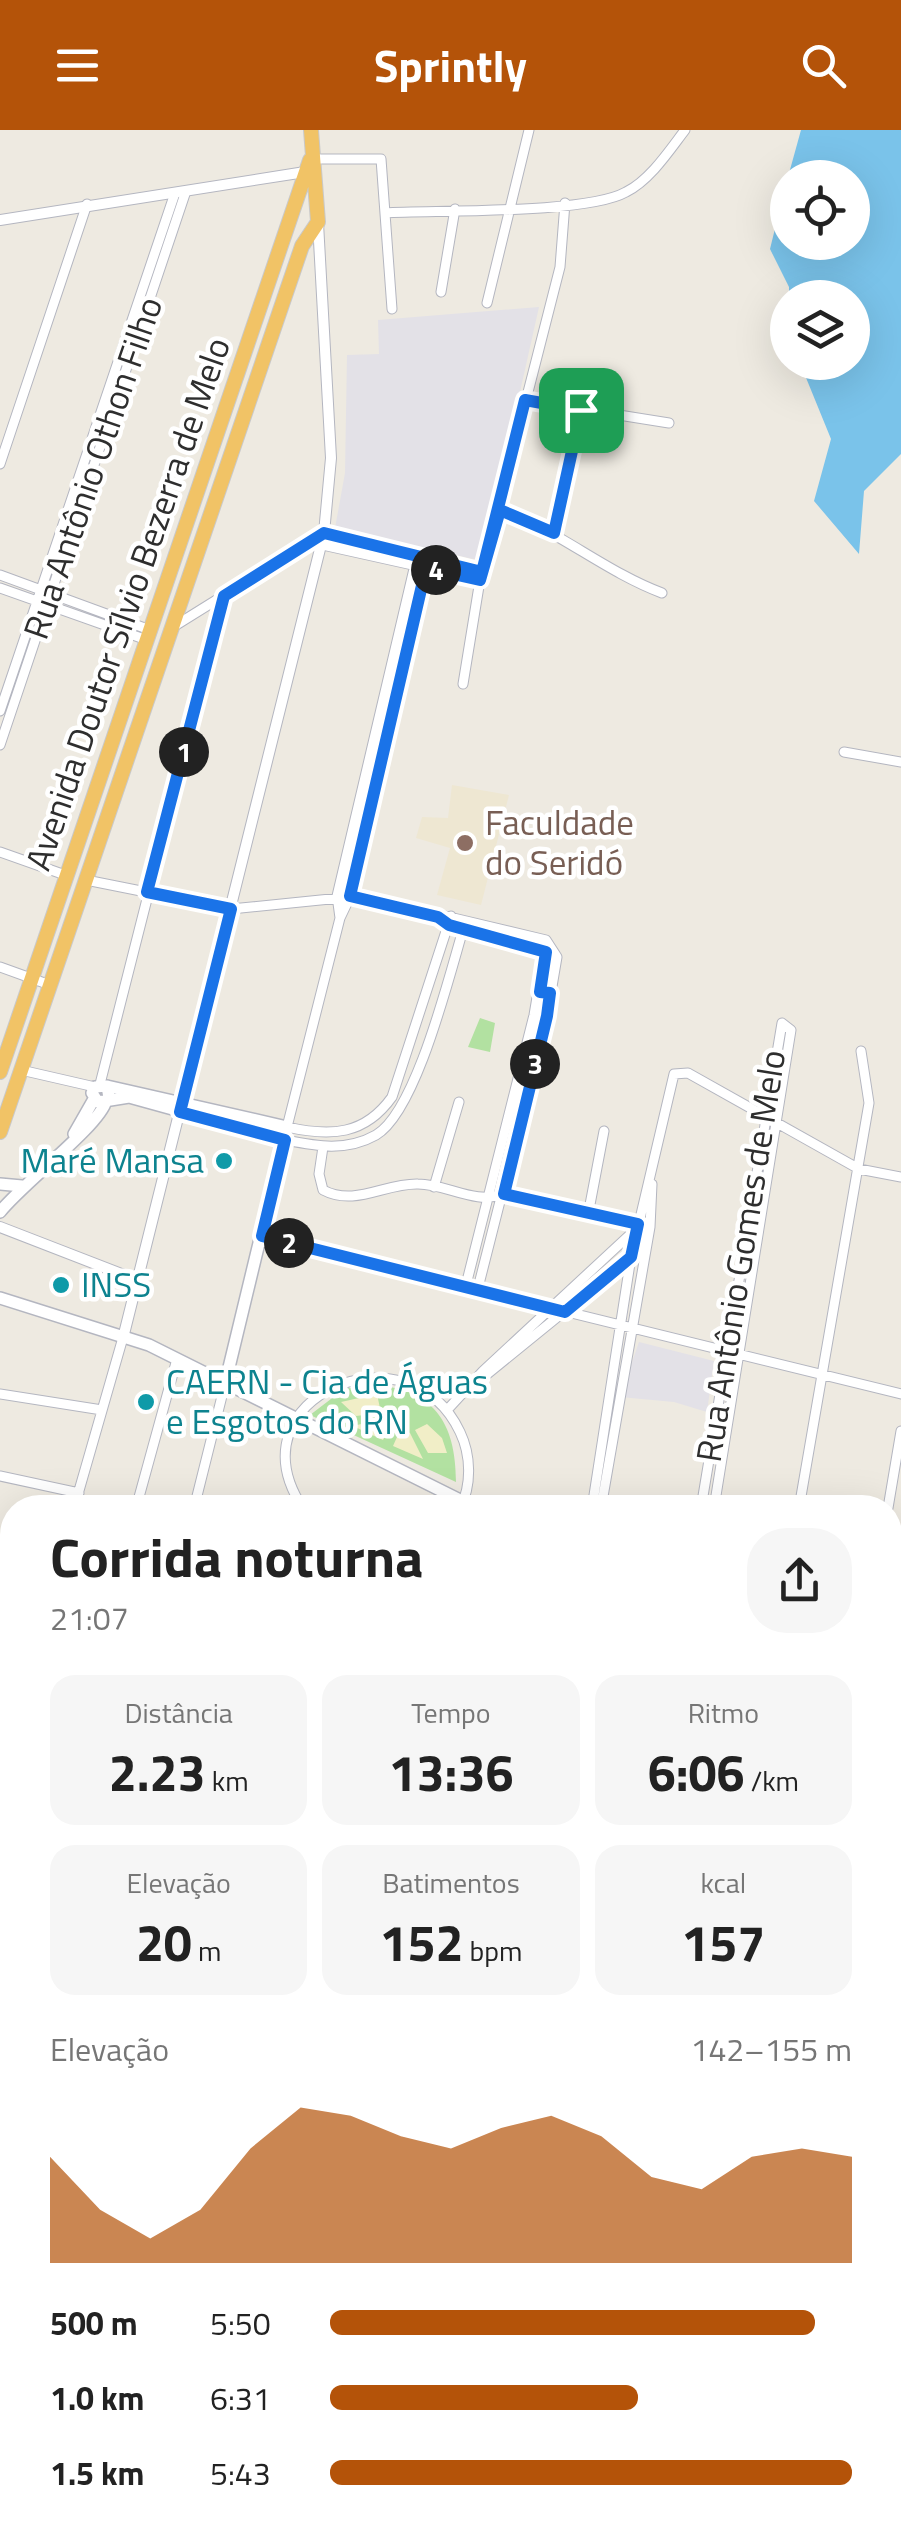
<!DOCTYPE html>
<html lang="pt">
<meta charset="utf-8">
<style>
body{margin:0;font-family:"Titillium Web",sans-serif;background:#f6f6f6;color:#222;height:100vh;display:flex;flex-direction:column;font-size:38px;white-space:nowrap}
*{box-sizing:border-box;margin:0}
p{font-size:32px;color:#767676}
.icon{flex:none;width:55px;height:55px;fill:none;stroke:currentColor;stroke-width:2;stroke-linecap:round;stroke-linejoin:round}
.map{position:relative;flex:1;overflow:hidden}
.side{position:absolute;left:0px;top:1365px;width:902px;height:1038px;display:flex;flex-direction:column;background:#fff;border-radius:40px 40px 0 0;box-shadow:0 10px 40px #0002}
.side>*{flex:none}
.buttons{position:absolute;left:770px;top:30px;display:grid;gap:20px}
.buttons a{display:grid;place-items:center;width:100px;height:100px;border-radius:50%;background:#fff;box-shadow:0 10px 40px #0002;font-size:50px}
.pin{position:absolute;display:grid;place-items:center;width:85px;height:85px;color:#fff;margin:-42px;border-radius:20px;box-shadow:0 5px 15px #0006}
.km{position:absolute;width:50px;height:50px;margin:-25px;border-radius:50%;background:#222;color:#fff;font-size:28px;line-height:50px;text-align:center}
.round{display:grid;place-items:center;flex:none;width:105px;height:105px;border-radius:40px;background:#f6f6f6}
.summary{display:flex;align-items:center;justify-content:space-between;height:170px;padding:0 50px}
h1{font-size:55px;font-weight:700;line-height:75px}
.metrics{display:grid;grid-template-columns:repeat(3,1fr);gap:15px;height:170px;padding:10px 50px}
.metrics div{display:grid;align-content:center;border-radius:25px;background:#f6f6f6;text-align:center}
.metrics b{font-size:50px;font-weight:700}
.metrics small{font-size:28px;font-weight:400}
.metrics p{font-size:28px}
.chart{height:280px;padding:20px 50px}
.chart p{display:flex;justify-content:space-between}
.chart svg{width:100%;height:180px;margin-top:10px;fill:#b45309;opacity:.7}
ul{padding:0 50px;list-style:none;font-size:32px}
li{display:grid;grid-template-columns:160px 120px 1fr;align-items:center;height:75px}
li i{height:25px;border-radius:12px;background:#b45309}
header{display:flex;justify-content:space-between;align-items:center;height:130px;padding:0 50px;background:#b45309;color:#fff;font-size:45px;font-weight:700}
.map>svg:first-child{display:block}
</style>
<header><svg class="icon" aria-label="menu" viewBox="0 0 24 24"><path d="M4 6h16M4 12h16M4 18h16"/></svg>Sprintly<svg class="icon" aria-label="search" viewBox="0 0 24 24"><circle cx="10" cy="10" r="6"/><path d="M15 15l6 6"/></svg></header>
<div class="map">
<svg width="901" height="2401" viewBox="0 0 901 2401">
<rect width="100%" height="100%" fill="#eeeae1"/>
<path fill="#e3e1e7" d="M 539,177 L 482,431 L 335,398 L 345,343 L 347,225 L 379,224 L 378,190 Z
M 639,1212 L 714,1231 L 707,1282 L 674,1272 L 620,1267 Z"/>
<path fill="#eee7d2" d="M 452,655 L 509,665 L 481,775 L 437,765 L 450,718 L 416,708 L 422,687 L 448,688 Z"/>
<path fill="#f4e0e0" d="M 901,1475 L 901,1580 L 890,1575 L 890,1481 Z"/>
<path fill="#b2e1a1" d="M 480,888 L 495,893 L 490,922 L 468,917 Z
M 369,1255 C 433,1257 456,1292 456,1352 L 310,1285 L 344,1259 Z"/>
<path fill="#f1eec7" d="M 377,1264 L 381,1283 L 356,1286 L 341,1272 Z
M 378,1290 L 391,1293 L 383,1310 L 353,1296 Z
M 427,1294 L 442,1308 L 447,1323 L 428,1323 L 415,1300 Z
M 401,1298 L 410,1303 L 423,1329 L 393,1316 Z"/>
<path fill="#7ac3ea" d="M 801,0 L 901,0 L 901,324 L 864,361 L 859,424 L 814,371 L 831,309 L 800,233 L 852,232 L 852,168 L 789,167 L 789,157 L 770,119 L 787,50 L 788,112 L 852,112 L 852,48 L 788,47 Z"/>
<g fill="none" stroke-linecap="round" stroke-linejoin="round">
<defs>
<path id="minor" d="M 313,29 L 381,29 L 392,179
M 385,83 C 438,80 587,84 626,62 C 650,50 669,21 685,0
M 441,162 L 455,79
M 487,173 L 529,0
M 525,270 L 669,293
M 0,334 L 87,74
M 500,379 C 558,400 604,441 662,463
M 554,403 L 581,280
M 318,414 L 480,450
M 428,429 L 350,767 L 340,788 L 287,997 C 331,1007 365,1005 392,967 L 451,786
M 0,445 L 150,500
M 0,458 L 147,510
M 173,497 L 324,403 L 482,441
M 463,554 L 480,450 L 560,137 L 565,73
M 0,581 L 175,63
M 0,615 L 186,61
M 844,622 L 901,632
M 0,722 L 68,746
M 86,750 L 231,779 L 350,767 L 545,820 L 534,885 L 466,1155
M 445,786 L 546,810 L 557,827 L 547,886 L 478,1158
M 340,788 L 337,766 L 417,426
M 0,837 L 50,855
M 21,940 L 95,957
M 100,954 L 224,466
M 285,1010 C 316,1016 346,1022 376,1005 C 417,981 450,842 465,793
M 323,1017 L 319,1044 L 323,1060 C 355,1077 385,1053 418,1054 C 448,1054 474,1075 504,1064 L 650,1097
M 434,1057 L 459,972
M 588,1085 L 604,1001
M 262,1107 L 901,1264
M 475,1254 L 630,1128
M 0,1264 L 102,1280
M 448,1279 L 483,1241 L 636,1099
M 0,1346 L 79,1363
M 74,1378 L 124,1204
M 136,1378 L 177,1229
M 194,1378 L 225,1254
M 303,1378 C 229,1267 408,1192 460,1302 C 471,1325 472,1355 460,1378
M 592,1378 L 631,1127 L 674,944 L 688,943 L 859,1039 L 901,1047
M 601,1378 L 650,1097 L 652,1054
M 701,1378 L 782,893 L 791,900 L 714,1378
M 799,1378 L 869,973 L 861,921
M 888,1378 L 901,1301
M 0,1427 L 12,1431
M 890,1442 L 901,1444
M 890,1474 L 901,1468
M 0,1491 L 12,1487
M 0,1509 L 12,1507
M 0,1631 L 12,1591
M 0,1661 L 12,1665
M 890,1693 L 901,1698
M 0,1723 L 12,1728
M 0,1780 L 12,1785
M 890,1790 L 901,1795
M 0,1818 L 12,1806
M 0,1878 L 12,1925
M 890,1887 L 901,1892
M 0,1959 L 12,1966
M 890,2016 L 901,2021
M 0,2043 L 12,2049
M 890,2175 L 901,2151
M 890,2185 L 901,2190
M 0,2189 L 12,2161
M 0,2227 L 12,2200
M 890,2258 L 901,2263
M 890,2333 L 901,2338
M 668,2390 L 700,2401
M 845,2390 L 869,2401
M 0,2399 L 1,2401
M 271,2401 L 272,2390
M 302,2401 L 305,2390
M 366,2401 L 370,2390
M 432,2401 L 437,2390
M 492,2401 L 496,2390
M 549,2401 L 554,2390
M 612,2401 L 618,2390"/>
<path id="tertiary" d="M 0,90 L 305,42
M 0,1097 L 137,1150
M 124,1204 L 324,403 L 331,328 L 318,93"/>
<path id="secondary" d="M 107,956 L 287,997 L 225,1254
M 109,968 L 107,956 L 95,957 L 92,963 L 98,972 L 129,967 L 285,1010
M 74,1004 L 94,969
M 0,1054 L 22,1056
M 0,1082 C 23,1053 99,996 106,971
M 0,1168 L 149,1215 L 476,1378
M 890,1581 L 901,1587
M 890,1591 L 901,1597
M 890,1957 L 901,1930
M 0,2358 L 12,2361
M 0,2367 L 12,2370
M 101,2390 L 153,2401
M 155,2390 L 207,2401
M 734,2401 L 737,2390"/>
<path id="trunk" d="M 0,942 L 310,30
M 0,1002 L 302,116 L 318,92 L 311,0"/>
</defs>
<use href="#minor" stroke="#b4b6c0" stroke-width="11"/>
<use href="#tertiary" stroke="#b4b6c0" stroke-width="12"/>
<use href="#secondary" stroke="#b4b6c0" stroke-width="14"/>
<use href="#trunk" stroke="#c9c9c9" stroke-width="16"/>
<use href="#minor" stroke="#fff" stroke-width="9"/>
<use href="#tertiary" stroke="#fff" stroke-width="10"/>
<use href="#secondary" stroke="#fff" stroke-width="11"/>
<use href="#trunk" stroke="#f1c366" stroke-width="14"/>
</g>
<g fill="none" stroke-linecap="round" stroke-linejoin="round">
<defs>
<path id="route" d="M 581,280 L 525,270 L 482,442 L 324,403 L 224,466 L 147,762 L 231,779 L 180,982 L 285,1010 L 262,1106 L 565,1182 L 631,1127 L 638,1094 L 504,1064 L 547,886 L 550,863 L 540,862 L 546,822 L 449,795 L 438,787 L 350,766 L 426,438 L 480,450 L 500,380 L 554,403 L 581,280"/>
</defs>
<use href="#route" stroke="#fff" stroke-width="20"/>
<use href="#route" stroke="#1a73e8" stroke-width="12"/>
</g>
<circle fill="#8d6e63" stroke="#fff" stroke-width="4" cx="465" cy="713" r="10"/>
<g fill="#0f9aa8" stroke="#fff" stroke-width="4">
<circle cx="224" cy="1031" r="10"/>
<circle cx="61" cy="1155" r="10"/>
<circle cx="146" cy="1272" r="10"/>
</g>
<g text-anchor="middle" stroke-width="9" stroke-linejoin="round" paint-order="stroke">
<g font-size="35" fill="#2e2e2e" stroke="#fff">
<text transform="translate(93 338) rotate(-71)" y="12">Rua Antônio Othon Filho</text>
<text transform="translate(128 474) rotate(-71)" y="12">Avenida Doutor Sílvio Bezerra de Melo</text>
<text transform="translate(741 1126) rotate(-81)" y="12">Rua Antônio Gomes de Melo</text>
</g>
<g font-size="35" fill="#785e54" stroke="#fff" text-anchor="start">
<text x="485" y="705">Faculdade<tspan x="485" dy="40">do Seridó</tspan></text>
</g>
<g font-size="35" fill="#0d838f" stroke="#fff" text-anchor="start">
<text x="204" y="1043" text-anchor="end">Maré Mansa</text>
<text x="81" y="1167">INSS</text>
<text x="166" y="1264">CAERN - Cia de Águas<tspan x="166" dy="40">e Esgotos do RN</tspan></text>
</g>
</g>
</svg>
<div class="buttons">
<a><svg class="icon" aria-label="locate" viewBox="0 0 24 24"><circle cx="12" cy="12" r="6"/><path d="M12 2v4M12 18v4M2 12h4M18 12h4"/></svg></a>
<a><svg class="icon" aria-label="layers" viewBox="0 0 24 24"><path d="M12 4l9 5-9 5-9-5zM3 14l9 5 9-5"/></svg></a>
</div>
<div class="pin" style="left:581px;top:280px;background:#1e9e55"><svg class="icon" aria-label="arrive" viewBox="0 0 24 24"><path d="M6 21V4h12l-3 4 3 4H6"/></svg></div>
<b class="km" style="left:184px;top:622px">1</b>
<b class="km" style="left:289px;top:1113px">2</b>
<b class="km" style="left:535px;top:934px">3</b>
<b class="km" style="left:436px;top:440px">4</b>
<section class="side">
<div class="summary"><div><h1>Corrida noturna</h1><p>21:07</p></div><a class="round"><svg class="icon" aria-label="share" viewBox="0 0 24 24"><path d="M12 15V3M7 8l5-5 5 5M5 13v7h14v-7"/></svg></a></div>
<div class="metrics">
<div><p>Distância</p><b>2.23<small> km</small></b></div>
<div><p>Tempo</p><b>13:36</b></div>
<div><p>Ritmo</p><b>6:06<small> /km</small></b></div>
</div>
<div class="metrics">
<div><p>Elevação</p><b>20<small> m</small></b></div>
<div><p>Batimentos</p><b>152<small> bpm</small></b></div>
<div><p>kcal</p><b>157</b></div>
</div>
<div class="chart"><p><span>Elevação</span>142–155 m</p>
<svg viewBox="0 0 160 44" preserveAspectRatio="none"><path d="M0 44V18L10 31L20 38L30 31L40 16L50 6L60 8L70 13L80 16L90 11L100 8L110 13L120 23L130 26L140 18L150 16L160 18V44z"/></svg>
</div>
<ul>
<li><b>500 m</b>5:50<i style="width:93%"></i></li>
<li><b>1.0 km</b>6:31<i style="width:59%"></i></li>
<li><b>1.5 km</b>5:43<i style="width:100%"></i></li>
</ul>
</section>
</div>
